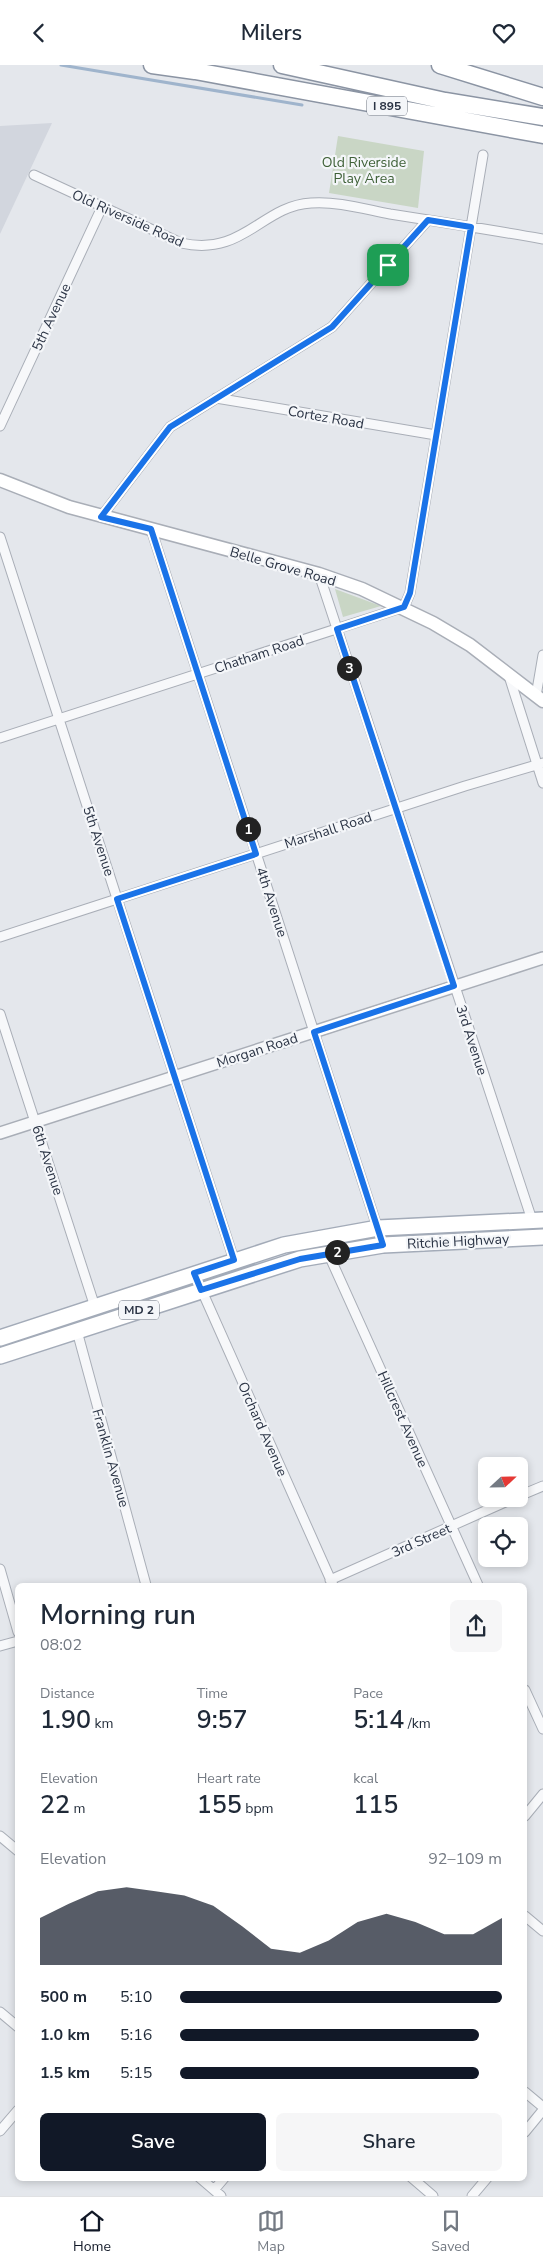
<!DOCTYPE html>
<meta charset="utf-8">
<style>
body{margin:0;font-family:"Nunito Sans",sans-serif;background:#f6f6f7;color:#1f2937;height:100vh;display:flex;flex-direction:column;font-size:19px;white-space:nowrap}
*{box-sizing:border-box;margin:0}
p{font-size:16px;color:#747a83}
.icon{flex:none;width:28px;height:28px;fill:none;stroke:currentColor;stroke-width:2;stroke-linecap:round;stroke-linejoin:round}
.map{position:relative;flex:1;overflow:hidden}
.side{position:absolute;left:15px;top:1518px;width:512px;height:598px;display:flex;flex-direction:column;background:#fff;border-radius:8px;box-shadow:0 2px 8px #0003}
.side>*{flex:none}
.needle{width:32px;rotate:68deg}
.buttons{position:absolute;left:478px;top:1392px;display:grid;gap:10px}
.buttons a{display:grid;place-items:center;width:50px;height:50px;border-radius:8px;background:#fff;box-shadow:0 2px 8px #0003;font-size:25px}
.pin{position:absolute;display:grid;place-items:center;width:42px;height:42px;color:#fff;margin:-21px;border-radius:10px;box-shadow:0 2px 8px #0006}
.km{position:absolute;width:25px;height:25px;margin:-12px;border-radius:50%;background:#222;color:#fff;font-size:14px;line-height:25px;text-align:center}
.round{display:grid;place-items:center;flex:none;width:52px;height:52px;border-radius:8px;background:#f6f6f7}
.overview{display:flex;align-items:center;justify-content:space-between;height:85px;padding:0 25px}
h1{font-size:28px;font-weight:600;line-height:38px}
.figures{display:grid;grid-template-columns:repeat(3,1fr);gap:8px;height:85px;padding:5px 25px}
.figures div{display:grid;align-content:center}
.figures b{font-size:25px;font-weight:600}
.figures small{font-size:14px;font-weight:400}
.figures p{font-size:14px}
.chart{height:140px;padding:10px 25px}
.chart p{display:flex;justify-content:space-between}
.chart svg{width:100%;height:90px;margin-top:5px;fill:#111827;opacity:.7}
.action{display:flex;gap:10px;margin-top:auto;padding:10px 25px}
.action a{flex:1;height:58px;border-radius:8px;background:#111827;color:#fff;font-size:20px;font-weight:600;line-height:58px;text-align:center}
.action a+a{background:#f6f6f7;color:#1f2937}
ul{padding:0 25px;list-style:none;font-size:16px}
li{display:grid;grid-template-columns:80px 60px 1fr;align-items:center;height:38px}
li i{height:12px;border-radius:6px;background:#111827}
header{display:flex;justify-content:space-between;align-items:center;height:65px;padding:0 25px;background:#fff;font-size:22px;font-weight:600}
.dock{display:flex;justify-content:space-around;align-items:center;height:70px;border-top:1px solid #e0e1e3;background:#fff;font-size:14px;color:#747a83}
.dock a{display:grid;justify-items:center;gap:2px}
.dock .active{color:#111827}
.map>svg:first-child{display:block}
</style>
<header><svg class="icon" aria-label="back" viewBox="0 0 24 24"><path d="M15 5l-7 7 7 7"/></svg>Milers<svg class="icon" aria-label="heart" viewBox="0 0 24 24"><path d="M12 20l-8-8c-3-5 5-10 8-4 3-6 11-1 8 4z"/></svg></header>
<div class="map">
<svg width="543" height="2131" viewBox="0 0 543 2131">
<rect width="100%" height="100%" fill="#e4e7ec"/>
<path fill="#d2d6de" d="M 52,58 L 0,169 L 0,61 Z"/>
<path fill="#c9d6c5" d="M 338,71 L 424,86 L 418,143 L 329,128 Z
M 335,524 L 381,541 L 343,552 Z"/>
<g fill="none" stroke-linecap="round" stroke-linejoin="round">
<path stroke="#9fb4cc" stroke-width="3" d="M 61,0 L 302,40"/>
<defs>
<path id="minor" d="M 34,110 L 181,178 C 244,192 261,141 311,138 C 337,136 364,144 390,149 C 441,157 492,165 543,174
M 216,333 L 436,370
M 0,361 L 102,142
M 101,452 L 170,362 L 332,262 L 428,155
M 151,464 L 383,1180
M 0,472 L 234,1195
M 319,509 L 532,1155
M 509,611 L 543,718
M 536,631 L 543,590
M 0,673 L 404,542 L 410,528 L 483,90
M 0,872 L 465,721 L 543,698
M 0,949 L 95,1242
M 328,1188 L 478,1520
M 194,1208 L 333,1520
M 77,1266 L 146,1520
M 519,1431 L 543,1421
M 0,1504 L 18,1567
M 330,1515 L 512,1434
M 0,1581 L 18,1576
M 525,1625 L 543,1664
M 525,1751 L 543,1729
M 0,1771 L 18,1786
M 525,1851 L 543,1866
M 0,1947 L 18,1962
M 525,2027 L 543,2042
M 0,2066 L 18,2045
M 525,2067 L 543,2045
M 199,2112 L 221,2131
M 411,2112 L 433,2131
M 214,2125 L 225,2112
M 472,2131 L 488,2112"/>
<path id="tertiary" d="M 0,1068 L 543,893"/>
<path id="secondary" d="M 0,415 L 69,442 L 319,509 L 362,524 L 433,558 L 470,580 L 543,636"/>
<path id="primary" d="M 0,1273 L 284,1180 L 378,1163 L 543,1155
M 0,1291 L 300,1194 L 383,1180 L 543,1172"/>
<path id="motorway" d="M 152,0 L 195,6 L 543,70
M 282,0 L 445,36 L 543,52
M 440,0 L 543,32"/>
</defs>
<use href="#minor" stroke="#a9aeb7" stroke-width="11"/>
<use href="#tertiary" stroke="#a9aeb7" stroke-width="14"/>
<use href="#secondary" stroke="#a9aeb7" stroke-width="15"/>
<use href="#primary" stroke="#a3abb8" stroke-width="18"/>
<use href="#motorway" stroke="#8b94a3" stroke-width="19"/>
<use href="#minor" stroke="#f7f8fa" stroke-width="9"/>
<use href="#tertiary" stroke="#f7f8fa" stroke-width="11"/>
<use href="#secondary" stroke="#fff" stroke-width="12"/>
<use href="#primary" stroke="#fff" stroke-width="15"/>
<use href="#motorway" stroke="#fff" stroke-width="16"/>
</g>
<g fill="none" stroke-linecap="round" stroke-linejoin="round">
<defs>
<path id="route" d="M 428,155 L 471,162 L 410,528 L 404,542 L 337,564 L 454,921 L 314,967 L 383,1180 L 300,1194 L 201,1225 L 194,1208 L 234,1195 L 117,834 L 256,789 L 151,464 L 101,452 L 170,362 L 332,262 Z"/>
</defs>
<use href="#route" stroke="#fff" stroke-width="10"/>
<use href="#route" stroke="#1a73e8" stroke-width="6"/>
</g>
<g text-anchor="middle" stroke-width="4.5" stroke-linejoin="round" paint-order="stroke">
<g fill="#f4f6f9" stroke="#676e7b" stroke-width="1">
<rect x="367" y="31.5" width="40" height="19" rx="4"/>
<rect x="119" y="1235.5" width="40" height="19" rx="4"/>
</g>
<g font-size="12" font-weight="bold" fill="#2b3445">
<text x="387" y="45">I 895</text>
<text x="139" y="1249">MD 2</text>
</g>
<g font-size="14" fill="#3f6138" stroke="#f4f6f9">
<text x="364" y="102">Old Riverside<tspan x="364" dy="16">Play Area</tspan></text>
</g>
<g font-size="14" fill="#2b3445" stroke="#f4f6f9">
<text transform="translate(128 153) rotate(24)" y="5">Old Riverside Road</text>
<text transform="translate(51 252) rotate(-65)" y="5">5th Avenue</text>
<text transform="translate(326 352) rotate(10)" y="5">Cortez Road</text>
<text transform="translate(283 501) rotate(16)" y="5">Belle Grove Road</text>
<text transform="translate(259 589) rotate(-18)" y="5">Chatham Road</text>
<text transform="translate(328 765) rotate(-18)" y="5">Marshall Road</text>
<text transform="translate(99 776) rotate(72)" y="5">5th Avenue</text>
<text transform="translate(272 837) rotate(72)" y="5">4th Avenue</text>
<text transform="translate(472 975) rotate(72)" y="5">3rd Avenue</text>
<text transform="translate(257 985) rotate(-18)" y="5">Morgan Road</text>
<text transform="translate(48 1095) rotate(72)" y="5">6th Avenue</text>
<text transform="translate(458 1176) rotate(-3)" y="5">Ritchie Highway</text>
<text transform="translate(403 1354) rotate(66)" y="5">Hillcrest Avenue</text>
<text transform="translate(263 1364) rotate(66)" y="5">Orchard Avenue</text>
<text transform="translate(111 1393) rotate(74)" y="5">Franklin Avenue</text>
<text transform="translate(421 1475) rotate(-24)" y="5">3rd Street</text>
</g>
</g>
</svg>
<div class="buttons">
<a><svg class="needle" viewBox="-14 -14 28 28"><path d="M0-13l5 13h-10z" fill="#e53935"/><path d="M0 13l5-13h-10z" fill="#747a83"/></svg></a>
<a><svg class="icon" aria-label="locate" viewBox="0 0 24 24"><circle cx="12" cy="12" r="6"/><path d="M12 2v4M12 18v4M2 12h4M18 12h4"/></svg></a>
</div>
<div class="pin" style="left:388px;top:200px;background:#1e9e55"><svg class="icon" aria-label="arrive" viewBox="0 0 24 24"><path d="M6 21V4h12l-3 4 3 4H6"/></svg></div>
<b class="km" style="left:248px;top:764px">1</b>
<b class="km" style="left:337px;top:1187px">2</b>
<b class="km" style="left:349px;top:603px">3</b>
<section class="side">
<div class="overview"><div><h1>Morning run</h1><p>08:02</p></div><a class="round"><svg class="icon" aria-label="share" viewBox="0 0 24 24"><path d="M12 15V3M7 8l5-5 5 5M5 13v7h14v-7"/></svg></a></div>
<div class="figures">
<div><p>Distance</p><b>1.90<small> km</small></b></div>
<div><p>Time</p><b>9:57</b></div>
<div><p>Pace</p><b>5:14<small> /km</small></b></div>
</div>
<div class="figures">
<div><p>Elevation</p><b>22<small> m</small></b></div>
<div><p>Heart rate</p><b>155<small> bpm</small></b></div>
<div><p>kcal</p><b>115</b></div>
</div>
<div class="chart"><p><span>Elevation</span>92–109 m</p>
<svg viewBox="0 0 160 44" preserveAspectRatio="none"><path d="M0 44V21L10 14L20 8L30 6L40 8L50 10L60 15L70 25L80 36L90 38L100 32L110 23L120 19L130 23L140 29L150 29L160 21V44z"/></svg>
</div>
<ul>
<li><b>500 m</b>5:10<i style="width:100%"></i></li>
<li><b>1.0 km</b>5:16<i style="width:93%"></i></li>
<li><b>1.5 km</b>5:15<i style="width:93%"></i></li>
</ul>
<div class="action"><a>Save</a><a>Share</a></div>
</section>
</div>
<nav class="dock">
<a class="active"><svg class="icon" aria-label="home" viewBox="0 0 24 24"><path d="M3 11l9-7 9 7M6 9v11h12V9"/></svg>Home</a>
<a><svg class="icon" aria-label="map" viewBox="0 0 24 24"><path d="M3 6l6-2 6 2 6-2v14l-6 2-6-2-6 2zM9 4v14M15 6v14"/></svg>Map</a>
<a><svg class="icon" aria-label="saved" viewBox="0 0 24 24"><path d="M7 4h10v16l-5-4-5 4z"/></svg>Saved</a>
</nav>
